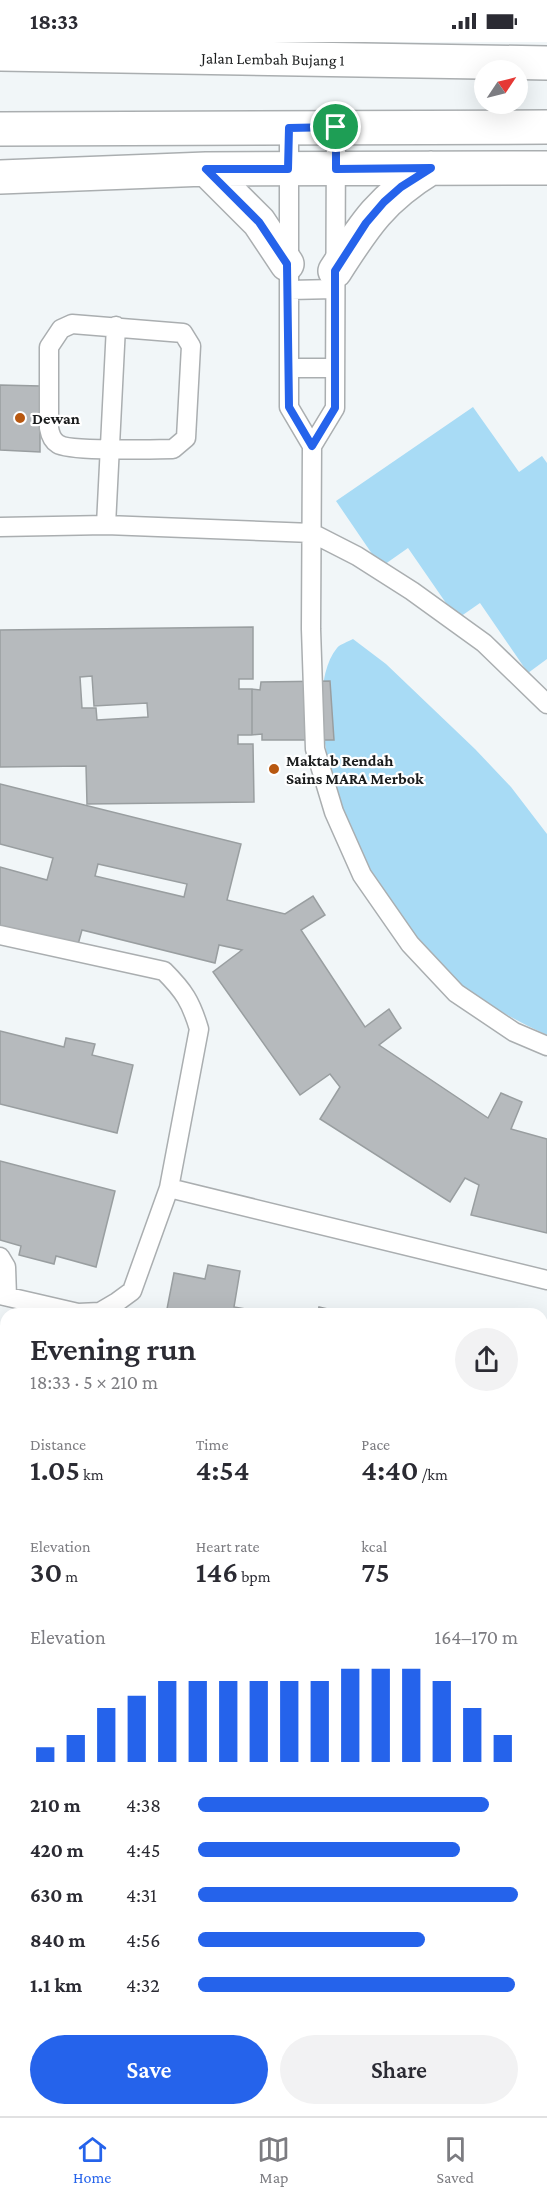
<!DOCTYPE html>
<meta charset="utf-8">
<style>
body{margin:0;font-family:"Crimson Pro",serif;background:#f2f2f3;color:#2b2b33;height:100vh;display:flex;flex-direction:column;font-size:22px;white-space:nowrap}
*{box-sizing:border-box;margin:0}
p{font-size:20px;color:#7c7c81}
.icon{flex:none;width:33px;height:33px;fill:none;stroke:currentColor;stroke-width:2;stroke-linecap:round;stroke-linejoin:round}
.map{position:relative;flex:1;overflow:hidden}
.sheet{position:absolute;left:0px;top:1266px;width:548px;height:808px;display:flex;flex-direction:column;background:#fff;border-radius:18px 18px 0 0;box-shadow:0 6px 24px #0002}
.sheet>*{flex:none}
.needle{width:39px;rotate:55deg}
.controls{position:absolute;left:474px;top:18px;display:grid;gap:12px}
.controls a{display:grid;place-items:center;width:54px;height:54px;border-radius:50%;background:#fff;box-shadow:0 6px 24px #0002;font-size:30px}
.pin{position:absolute;display:grid;place-items:center;width:51px;height:51px;color:#fff;margin:-26px;border:3px solid #fff;border-radius:50%;box-shadow:0 2px 6px #0007}
.round{display:grid;place-items:center;flex:none;width:63px;height:63px;border-radius:32px;background:#f2f2f3}
.summary{display:flex;align-items:center;justify-content:space-between;height:102px;padding:0 30px}
h1{font-size:33px;font-weight:600;line-height:45px}
.metrics{display:grid;grid-template-columns:repeat(3,1fr);gap:9px;height:102px;padding:6px 30px}
.metrics div{display:grid;align-content:center}
.metrics b{font-size:30px;font-weight:600}
.metrics small{font-size:16px;font-weight:400}
.metrics p{font-size:16px}
.chart{height:168px;padding:12px 30px}
.chart p{display:flex;justify-content:space-between}
.chart svg{width:100%;height:108px;margin-top:6px;stroke:#2563eb;stroke-width:6}
.primary-button{display:flex;gap:12px;margin-top:auto;padding:12px 30px}
.primary-button a{flex:1;height:69px;border-radius:36px;background:#2563eb;color:#fff;font-size:24px;font-weight:600;line-height:69px;text-align:center}
.primary-button a+a{background:#f2f2f3;color:#2b2b33}
ul{padding:0 30px;list-style:none;font-size:20px}
li{display:grid;grid-template-columns:96px 72px 1fr;align-items:center;height:45px}
li i{height:15px;border-radius:8px;background:#2563eb}
.status{display:flex;justify-content:space-between;align-items:center;height:42px;padding:0 30px;background:#fff;direction:ltr}
.status svg{height:16px;fill:currentColor}
.tabs{display:flex;justify-content:space-around;align-items:center;height:84px;border-top:2px solid #e1e1e2;background:#fff;font-size:16px;color:#7c7c81}
.tabs a{display:grid;justify-items:center;gap:3px}
.tabs .on{color:#2563eb}
.map>svg:first-child{display:block}
</style>
<div class="status"><b>18:33</b><svg viewBox="0 0 49 12"><path d="M0 12V9h3v3zM5 12V6h3v6zM10 12V3h3v9zM15 12V0h3v12zM26 1h20v11H26zM47 4h2v5h-2z"/></svg></div>
<div class="map">
<svg width="547" height="2074" viewBox="0 0 547 2074">
<rect width="100%" height="100%" fill="#f1f6f8"/>
<path fill="#a8dbf5" d="M 473,365 L 519,430 L 542,414 L 547,421 L 547,617 L 528,631 L 480,561 L 457,577 L 408,506 L 381,525 L 336,459 Z
M 353,597 L 386,622 L 475,707 L 511,745 L 547,792 L 547,993 C 501,972 453,944 421,903 C 397,873 373,838 356,804 C 334,760 303,648 337,606 C 340,602 348,600 353,597 Z"/>
<path fill="#b6babd" stroke="#999ea0" stroke-width="1.5" fill-rule="evenodd" d="M 0,343 L 40,344 L 40,410 L 0,408 Z
M 253,585 L 253,637 L 239,637 L 239,647 L 252,647 L 252,693 L 238,693 L 238,702 L 253,702 L 254,760 L 87,762 L 86,724 L 0,725 L 0,588 ZM 92,634 L 94,664 L 147,661 L 148,675 L 97,678 L 96,666 L 82,666 L 80,635 Z
M 330,639 L 334,698 L 262,698 L 262,692 L 252,693 L 252,647 L 260,648 L 261,640 Z
M 0,742 L 241,802 L 227,858 L 285,872 L 313,854 L 325,873 L 301,888 L 365,985 L 389,967 L 401,986 L 379,1003 L 488,1076 L 501,1051 L 522,1060 L 511,1087 L 547,1097 L 547,1191 L 471,1173 L 479,1143 L 465,1136 L 450,1160 L 320,1077 L 340,1045 L 330,1032 L 300,1053 L 213,930 L 242,908 L 219,903 L 215,921 L 82,888 L 77,906 L 0,887 L 0,825 L 47,838 L 53,816 L 0,802 ZM 98,822 L 187,842 L 184,855 L 95,834 Z
M 0,989 L 64,1005 L 66,996 L 95,1002 L 92,1013 L 133,1023 L 117,1091 L 0,1062 Z
M 0,1119 L 115,1149 L 96,1225 L 56,1214 L 54,1222 L 19,1213 L 21,1204 L 0,1198 Z
M 208,1223 L 240,1229 L 234,1265 L 258,1269 L 258,1272 L 166,1272 L 174,1231 L 205,1237 Z
M 319,1265 L 350,1272 L 317,1272 Z
M 542,1318 L 547,1319 L 547,1378 L 542,1377 Z"/>
<g fill="none" stroke-linecap="round" stroke-linejoin="round">
<defs>
<path id="service" d="M 289,85 L 289,365 L 312,404 L 311,587 L 315,707 L 334,770 L 362,833 L 410,902 L 456,951 L 514,990 L 547,1004
M 289,248 L 335,247
M 72,282 L 183,291 L 191,304 L 186,396 L 173,407 C 155,407 70,410 58,402 C 53,399 50,392 49,386 L 49,305 L 61,287 Z
M 289,326 L 335,326
M 312,404 L 335,366 L 336,85
M 106,483 L 116,284
M 0,485 L 106,483 L 312,491 L 357,514 L 412,549 L 484,601 L 547,662
M 0,893 L 164,929 C 184,949 191,960 199,987 L 169,1146 L 547,1238
M 0,1215 L 6,1225 L 7,1254
M 0,1253 L 78,1271 L 100,1270 L 117,1260 L 132,1249 L 169,1146"/>
<g id="minor">
<path id="s1" d="M 0,12 L 547,21"/>
</g>
<path id="tertiary" d="M 0,87 L 547,85
M 206,127 L 259,180 L 287,222
M 0,135 L 206,127 L 547,126
M 335,229 C 365,182 382,156 431,126"/>
</defs>
<use href="#service" stroke="#aaaeb0" stroke-width="21"/>
<use href="#minor" stroke="#aaaeb0" stroke-width="36"/>
<use href="#tertiary" stroke="#aaaeb0" stroke-width="36"/>
<use href="#service" stroke="#fff" stroke-width="18"/>
<use href="#minor" stroke="#fff" stroke-width="33"/>
<use href="#tertiary" stroke="#fff" stroke-width="33"/>
</g>
<g fill="none" stroke-linecap="round" stroke-linejoin="round">
<defs>
<path id="route" d="M 336,85 L 336,127 L 431,126 L 401,145 L 384,160 L 366,181 L 335,229 L 335,366 L 312,404 L 289,365 L 287,222 L 259,180 L 206,127 L 288,127 L 289,86 Z"/>
</defs>
<use href="#route" stroke="#fff" stroke-width="12"/>
<use href="#route" stroke="#2563eb" stroke-width="8"/>
</g>
<g fill="#b85810" stroke="#fff" stroke-width="2">
<circle cx="20" cy="376" r="6"/>
<circle cx="274" cy="727" r="6"/>
</g>
<g text-anchor="middle" stroke-width="4.5" stroke-linejoin="round" paint-order="stroke">
<g font-size="16" fill="#1a1c1d" stroke="#fff">
<text dy="6" stroke="none"><textPath href="#s1" startOffset="273">Jalan Lembah Bujang 1</textPath></text>
</g>
<g font-size="16" font-weight="bold" fill="#1a1c1d" stroke="#fff" text-anchor="start">
<text x="32" y="382">Dewan</text>
<text x="286" y="724">Maktab Rendah<tspan x="286" dy="18">Sains MARA Merbok</tspan></text>
</g>
</g>
</svg>
<div class="controls">
<a><svg class="needle" viewBox="-14 -14 28 28"><path d="M0-13l5 13h-10z" fill="#e53935"/><path d="M0 13l5-13h-10z" fill="#7c7c81"/></svg></a>
</div>
<div class="pin" style="left:336px;top:85px;background:#1e9e55"><svg class="icon" aria-label="arrive" viewBox="0 0 24 24"><path d="M6 21V4h12l-3 4 3 4H6"/></svg></div>
<section class="sheet">
<div class="summary"><div><h1>Evening run</h1><p>18:33 · 5 × 210 m</p></div><a class="round"><svg class="icon" aria-label="share" viewBox="0 0 24 24"><path d="M12 15V3M7 8l5-5 5 5M5 13v7h14v-7"/></svg></a></div>
<div class="metrics">
<div><p>Distance</p><b>1.05<small> km</small></b></div>
<div><p>Time</p><b>4:54</b></div>
<div><p>Pace</p><b>4:40<small> /km</small></b></div>
</div>
<div class="metrics">
<div><p>Elevation</p><b>30<small> m</small></b></div>
<div><p>Heart rate</p><b>146<small> bpm</small></b></div>
<div><p>kcal</p><b>75</b></div>
</div>
<div class="chart"><p><span>Elevation</span>164–170 m</p>
<svg viewBox="0 0 160 44" preserveAspectRatio="none"><path d="M5 44V38M15 44V33M25 44V22M35 44V17M45 44V11M55 44V11M65 44V11M75 44V11M85 44V11M95 44V11M105 44V6M115 44V6M125 44V6M135 44V11M145 44V22M155 44V33"/></svg>
</div>
<ul>
<li><b>210 m</b>4:38<i style="width:91%"></i></li>
<li><b>420 m</b>4:45<i style="width:82%"></i></li>
<li><b>630 m</b>4:31<i style="width:100%"></i></li>
<li><b>840 m</b>4:56<i style="width:71%"></i></li>
<li><b>1.1 km</b>4:32<i style="width:99%"></i></li>
</ul>
<div class="primary-button"><a>Save</a><a>Share</a></div>
</section>
</div>
<nav class="tabs">
<a class="on"><svg class="icon" aria-label="home" viewBox="0 0 24 24"><path d="M3 11l9-7 9 7M6 9v11h12V9"/></svg>Home</a>
<a><svg class="icon" aria-label="map" viewBox="0 0 24 24"><path d="M3 6l6-2 6 2 6-2v14l-6 2-6-2-6 2zM9 4v14M15 6v14"/></svg>Map</a>
<a><svg class="icon" aria-label="saved" viewBox="0 0 24 24"><path d="M7 4h10v16l-5-4-5 4z"/></svg>Saved</a>
</nav>
